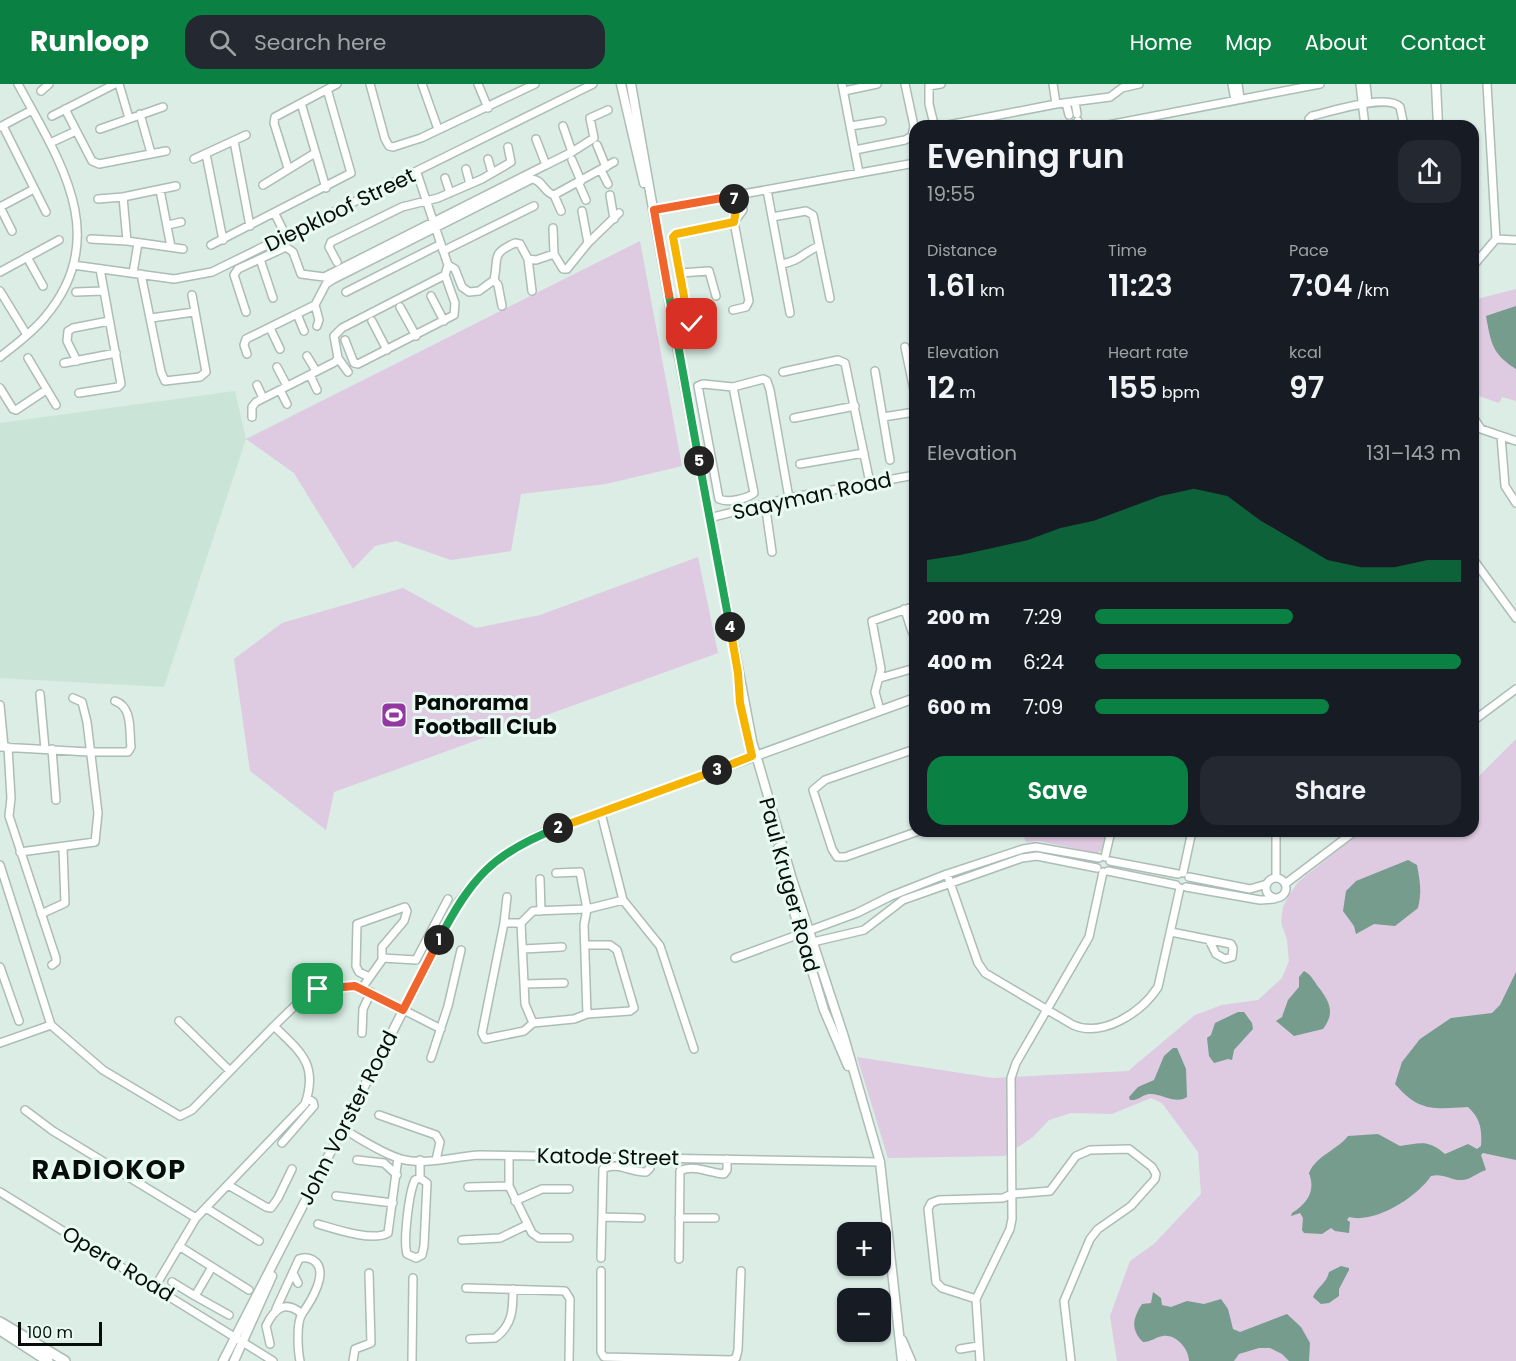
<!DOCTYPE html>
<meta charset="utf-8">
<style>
body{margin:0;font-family:Poppins,sans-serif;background:#242831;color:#f1f3f6;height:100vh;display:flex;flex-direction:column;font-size:22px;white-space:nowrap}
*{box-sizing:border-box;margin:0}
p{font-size:20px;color:#9ea1a6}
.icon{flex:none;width:33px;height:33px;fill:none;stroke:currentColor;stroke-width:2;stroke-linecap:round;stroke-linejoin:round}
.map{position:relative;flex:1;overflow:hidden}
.side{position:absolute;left:909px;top:36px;width:570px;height:717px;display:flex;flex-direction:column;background:#171b24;border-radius:18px;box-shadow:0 2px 4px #0004}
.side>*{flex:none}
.fabs{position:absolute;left:837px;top:1138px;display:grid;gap:12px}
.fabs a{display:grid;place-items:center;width:54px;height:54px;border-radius:12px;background:#171b24;box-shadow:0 2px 4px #0004;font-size:30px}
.scale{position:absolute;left:18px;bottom:15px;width:84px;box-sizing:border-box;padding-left:6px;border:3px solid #070d0b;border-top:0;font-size:16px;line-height:21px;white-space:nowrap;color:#070d0b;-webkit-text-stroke:4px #e8faf2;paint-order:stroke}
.pin{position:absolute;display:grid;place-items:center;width:51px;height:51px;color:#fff;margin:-26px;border-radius:12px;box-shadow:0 3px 9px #0006}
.km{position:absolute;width:30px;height:30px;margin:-15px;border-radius:50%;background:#222;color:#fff;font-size:16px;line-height:30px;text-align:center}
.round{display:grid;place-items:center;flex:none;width:63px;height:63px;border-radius:18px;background:#242831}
.overview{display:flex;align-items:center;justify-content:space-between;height:102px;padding:0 18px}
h1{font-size:33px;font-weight:600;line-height:45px}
.figures{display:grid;grid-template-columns:repeat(3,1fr);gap:9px;height:102px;padding:6px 18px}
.figures div{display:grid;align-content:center}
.figures b{font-size:30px;font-weight:600}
.figures small{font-size:16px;font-weight:400}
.figures p{font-size:16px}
.chart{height:168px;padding:12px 18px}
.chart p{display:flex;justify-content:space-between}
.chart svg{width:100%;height:108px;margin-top:6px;fill:#0b8043;opacity:.7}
.cta{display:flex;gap:12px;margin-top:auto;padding:12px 18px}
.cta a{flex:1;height:69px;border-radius:18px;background:#0b8043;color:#fff;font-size:24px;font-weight:600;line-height:69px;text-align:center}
.cta a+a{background:#242831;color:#f1f3f6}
ul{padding:0 18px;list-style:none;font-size:20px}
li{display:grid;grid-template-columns:96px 72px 1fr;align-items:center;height:45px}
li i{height:15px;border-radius:8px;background:#0b8043}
header{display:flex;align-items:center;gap:36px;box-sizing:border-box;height:84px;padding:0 30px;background:#0b8043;color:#fff}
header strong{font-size:28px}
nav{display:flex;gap:33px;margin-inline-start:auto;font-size:21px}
.search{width:420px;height:54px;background:#242831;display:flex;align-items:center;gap:15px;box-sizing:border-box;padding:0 21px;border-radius:18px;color:#9ea1a6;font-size:22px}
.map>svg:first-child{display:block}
</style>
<header>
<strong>Runloop</strong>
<div class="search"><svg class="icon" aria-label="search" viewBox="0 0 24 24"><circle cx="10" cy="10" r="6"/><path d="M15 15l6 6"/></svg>Search here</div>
<nav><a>Home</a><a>Map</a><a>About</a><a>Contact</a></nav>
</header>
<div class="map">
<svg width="1516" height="1277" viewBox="0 0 1516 1277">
<rect width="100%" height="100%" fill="#dbede5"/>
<path fill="#cae4d8" d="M 235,307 L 246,355 L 164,603 L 0,594 L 0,339 Z"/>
<path fill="#decae1" d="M 640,157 L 682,382 L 606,400 L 521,410 L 511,467 L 451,476 L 396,457 L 375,462 L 353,485 L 294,389 L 246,355 Z
M 1516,205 L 1516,317 L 1502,313 L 1499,319 L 1476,311 L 1473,216 Z
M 698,473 L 718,569 L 334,708 L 326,746 L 250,687 L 234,575 L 282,539 L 403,504 L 476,544 L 540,531 Z
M 1516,655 L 1516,1277 L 1117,1277 L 1110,1232 L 1130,1177 L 1154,1160 L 1201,1110 L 1198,1068 L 1162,1019 L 1151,1014 L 1112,1030 L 1071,1029 L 1049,1036 L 1033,1053 L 1004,1072 L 888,1074 L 857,973 L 993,994 L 1128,987 L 1195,931 L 1222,921 L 1258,916 L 1282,894 L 1289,877 L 1287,856 L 1281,838 L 1283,823 L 1288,813 L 1298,798 L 1362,747 L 1473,747 L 1473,698 Z
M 1021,747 L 1107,747 L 1108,748 C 1106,757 1106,767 1096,769 L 1039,757 L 1026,758 Z"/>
<path fill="#759c8c" d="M 1516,222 L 1516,285 C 1492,270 1491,259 1486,232 Z
M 1408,776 L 1417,781 C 1420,797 1422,808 1418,824 L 1395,842 L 1374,840 L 1356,850 L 1354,842 L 1343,827 L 1346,807 L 1356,797 Z
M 1304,887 C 1312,891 1314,898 1320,905 C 1330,919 1335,929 1323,945 L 1294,952 L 1276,937 L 1282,933 L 1288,916 L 1299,903 L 1299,893 Z
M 1516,888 L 1516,1076 L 1483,1069 L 1481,1071 L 1486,1086 C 1476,1089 1470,1097 1459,1096 C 1449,1095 1442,1089 1431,1092 C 1417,1113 1375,1140 1349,1133 L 1347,1136 L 1350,1138 L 1349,1149 L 1335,1147 L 1331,1144 L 1322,1150 L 1304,1149 L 1302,1146 L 1303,1134 L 1300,1129 L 1291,1132 L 1292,1129 C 1307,1119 1316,1108 1309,1089 C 1317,1071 1336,1067 1348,1052 L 1378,1050 L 1400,1062 C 1420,1059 1428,1055 1445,1070 L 1468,1060 L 1477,1065 L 1481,1062 C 1482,1046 1481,1035 1468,1023 C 1433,1025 1419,1028 1395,1000 L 1402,978 L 1420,955 L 1451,934 L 1492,929 L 1500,921 Z
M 1238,928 L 1244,928 L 1252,939 L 1253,945 L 1234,966 L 1232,976 L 1228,975 L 1214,979 L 1209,972 L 1207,954 L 1211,951 L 1215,939 Z
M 1173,964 L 1177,964 L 1186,985 L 1187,1013 C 1175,1021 1162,1009 1149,1010 C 1142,1011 1138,1017 1130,1016 L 1129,1013 L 1138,1003 L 1154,996 L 1164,972 Z
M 1341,1182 L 1349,1184 L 1349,1186 L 1339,1205 L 1339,1212 L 1329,1219 L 1321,1220 L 1313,1213 C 1317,1203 1327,1199 1329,1188 Z
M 1153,1208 L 1161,1214 L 1162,1221 L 1171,1223 L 1187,1217 L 1204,1220 L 1221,1215 L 1228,1225 L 1233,1245 L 1240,1248 L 1287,1230 L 1301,1243 L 1310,1259 L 1309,1277 L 1289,1277 L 1282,1270 L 1270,1264 L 1259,1264 L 1239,1270 L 1234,1277 L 1189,1277 C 1189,1265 1176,1250 1163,1252 C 1156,1253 1151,1258 1143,1258 C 1130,1245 1133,1234 1142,1220 L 1151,1219 Z"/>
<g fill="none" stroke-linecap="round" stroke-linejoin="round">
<defs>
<path id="minor" d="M 119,0 L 129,34
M 370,0 L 385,55 L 389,62 L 393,63 L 421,54 L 535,0
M 422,0 L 438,45
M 478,0 L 488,24
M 842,0 L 859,89
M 1053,0 L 1056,20
M 1232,0 L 1235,16
M 1238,0 L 1240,15
M 1360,0 L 1365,42
M 1366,0 L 1368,19
M 41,7 L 49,0
M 844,7 L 877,0
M 1075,18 L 1077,30
M 301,19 L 326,104
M 1066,19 L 1069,31
M 65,25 L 92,77 L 99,80 L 166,67
M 140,30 L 151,69
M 52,32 L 115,0
M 1078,37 L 1079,42
M 1070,39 L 1070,42
M 3,42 L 46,128
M 851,42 L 882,37
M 937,42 L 934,40 L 929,20 L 929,2 L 941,0
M 943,42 L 1056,20 L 1110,13 L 1122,4 L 1139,0
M 1103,42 L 1320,0
M 1309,42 L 1309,35 L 1312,32 C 1329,28 1388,9 1400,23 L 1404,42
M 0,43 L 32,26
M 100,45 L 163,23
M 234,57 L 250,142
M 50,59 L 76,47
M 597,61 L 606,83
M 855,66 L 905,56 L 912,52 L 914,42 L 905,0
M 572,68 L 594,54 L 590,34 L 608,26
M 206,70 L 223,156
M 194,75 L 246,51
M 488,75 L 492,89
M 572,76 L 581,97
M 546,81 L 572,68 L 563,42
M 288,84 L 274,39 L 275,33 L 337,0
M 466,85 L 470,100
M 601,86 L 608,100
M 445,94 L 450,109
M 578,98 L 586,116
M 263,101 L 315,69
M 160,106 L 171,163
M 767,106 L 790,229
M 554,111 L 561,127
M 610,111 L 614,135
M 733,112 L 736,126 L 734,138 L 749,217 L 746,223 L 733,226
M 123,113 L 127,157
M 98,115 L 123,113 L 176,102
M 0,123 L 34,105
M 0,123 L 12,147
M 654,126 L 915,79
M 582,127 L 588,159
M 275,130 L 286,152
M 772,133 L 806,127 L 813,131 L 830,214
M 168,141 L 181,138
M 553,144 L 554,170
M 91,155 L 127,157 L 183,165
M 1496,155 L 1516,156
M 211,161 L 351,89 L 327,5
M 443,167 L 534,122
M 27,173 L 43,202
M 260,175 L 273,214
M 528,175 L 532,207
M 337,178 L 329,163 L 331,158 L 402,123 L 438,114 L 482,95 L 511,78 L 508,63
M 782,180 C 802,176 802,169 819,162
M 73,181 L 174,195 L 212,188 L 593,0
M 448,181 L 455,185 L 462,203 L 469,208 L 479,207 L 494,196 C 499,174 490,170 515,159 L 520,160 L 528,175 L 536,176 L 554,170 L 563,185 L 567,185 L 588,159 L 619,129
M 1473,182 L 1496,155 L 1487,0
M 0,188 L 59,156
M 133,189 L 138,159
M 680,189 L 709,187 L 716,212
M 141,190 L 161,288 L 165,297 L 200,293 L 206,288 L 192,211
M 494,196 L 498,201 L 502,222
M 0,207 L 27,251
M 76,208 L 103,207
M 346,208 L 441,160
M 431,212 L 444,237
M 400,223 L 416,252
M 246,228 L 234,191 L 238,185 L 286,163 L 293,168 L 301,190 L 324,193 L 546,81 L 536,55
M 297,230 L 304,247
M 151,234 L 194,228
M 372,237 L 387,266
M 317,242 L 319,236 L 315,221 L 326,200 L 332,196 L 532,95 C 543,96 544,109 554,111 L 614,78
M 270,244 L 280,265
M 709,244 L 697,243 L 689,238 L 673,153 L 676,150 L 734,138 L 743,126 L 740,110
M 345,256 L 354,279 L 358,280 L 454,231 L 455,219 L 445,191
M 905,263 L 915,311
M 247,270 L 244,261 L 246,255 L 315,221
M 307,272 L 316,287
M 0,273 C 15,261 32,249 45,233 C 113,153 59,76 18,0
M 28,274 L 56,321
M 338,274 L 348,288
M 77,277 L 67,257 L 68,247 L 73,244 L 109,237
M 64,279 L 116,269
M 277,283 L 287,302
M 875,287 L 890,376
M 783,288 L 838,276 L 845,279 L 870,399
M 310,291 L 317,306
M 257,301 L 263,314
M 733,303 L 754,409 C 747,415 728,419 719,415 L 698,302 L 703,300 L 733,303 L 763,295 L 767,297 L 770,306 L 789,414
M 0,304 L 13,325 L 16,326 L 46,306
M 280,306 L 287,320
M 79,309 L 118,303 L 121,300 L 100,185
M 252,333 L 252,323 L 256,318 L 335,278 L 338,274 L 334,252 L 342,244 L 445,191 L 448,181 L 417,89
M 883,333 L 915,328
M 1473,333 L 1481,345 L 1516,357
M 794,334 L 855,322
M 1501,352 L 1505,402 L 1516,419
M 800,380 L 864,369
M 765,419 L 772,468
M 709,434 L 789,414 L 915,391
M 1473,475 L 1516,534
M 904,525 C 909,534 909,544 915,553
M 880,594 L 915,584
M 40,610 L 45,665
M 0,621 L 4,663
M 880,626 L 875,608 L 881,585 L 872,537 L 915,522
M 1473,637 L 1516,605
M 0,663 L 89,668 L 128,668 L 131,663 C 129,647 133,623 115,617
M 8,663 L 11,714 L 9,732 L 56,874 L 56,878 L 52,881
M 52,665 L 56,716
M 915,665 L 825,696 L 813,706 L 832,765 L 837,773 L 845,773 L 919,747
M 601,729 L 623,816 L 660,862 L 694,965
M 1276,747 L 1276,794
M 20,768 L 95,758 L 98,729 L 87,638 L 82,618 L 73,614
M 1105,773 L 1111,747
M 1110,777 L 1178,790
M 0,781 L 51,941
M 1108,787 L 1176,801
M 1183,789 L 1192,747
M 947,790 L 978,879 L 985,889 L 1073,941 C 1103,954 1142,928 1158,903 L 1180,804
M 1189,793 L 1250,805 L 1267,800
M1266 804a10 10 0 1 1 20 0a10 10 0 1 1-20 0Z
M 540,795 L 541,827
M 1285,800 L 1355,747
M 1186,803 L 1260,816 L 1274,815
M 507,813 L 504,839 L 482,949 L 485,955 L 524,947 L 533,939 L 574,935 L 587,930 L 584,841 L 587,825 L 580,788 L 556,789
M 41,830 L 65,819 L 63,764
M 504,839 L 521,839 L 533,827 L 587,825 L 623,816
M 521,839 L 525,920 L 533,939
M 1171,848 L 1231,860 L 1233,864 L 1232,873 L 1225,875 L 1216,870 L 1209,856
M 799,857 L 813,858 L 864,846 L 903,816 L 1022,774 L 1037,772 L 1097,784
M 585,861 L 610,861 L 617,866 L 634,924 L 630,927 L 587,930
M 523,865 L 562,863
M 382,874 L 416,876 L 448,815
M 735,874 L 857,829 L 891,812 L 947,790 L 1023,765 L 1036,763 L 1099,774
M 0,883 L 19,937
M 524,900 L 564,899
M 362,904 L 382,876 L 382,863 L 404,837 L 407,827 L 405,823 L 357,840 L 356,882 L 359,888 L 369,893
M 179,937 L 230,987
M 362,949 L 363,925 L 371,908
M 0,959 L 51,941 L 103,986 L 180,1032 L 192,1026 L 274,942 L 308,909 L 318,905 L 359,903 L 441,945
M 431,974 L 448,922 L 461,866
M 25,1026 L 53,1047 L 196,1134
M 379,1031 L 436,1051 L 440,1058 L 436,1076
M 343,1045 C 361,1055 381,1069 401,1075 C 426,1082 455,1072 480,1071 L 880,1078
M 282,1059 L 314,1022 L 313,1018 L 307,1014
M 509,1072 L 509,1102 L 532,1149 L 539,1154 L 569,1154
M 357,1076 L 384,1079 L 397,1091
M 420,1094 L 415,1096 C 409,1108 403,1157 407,1170 L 416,1174 L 422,1171 L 424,1162 L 427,1099 L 420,1094 L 420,1076
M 228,1101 L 266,1123 L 271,1124 L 278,1114 L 292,1085
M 468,1103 L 509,1102
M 0,1108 L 273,1277
M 336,1112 L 393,1119
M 515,1117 L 542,1105 L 569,1105
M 206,1124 L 259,1157
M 602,1133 L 641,1134
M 679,1134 L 715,1134
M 318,1140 C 335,1145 373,1158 388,1149 L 398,1074
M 462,1156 L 500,1154 L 527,1141
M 179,1162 L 249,1206
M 601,1174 L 603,1085 C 617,1077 632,1089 646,1088 L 650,1084 L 650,1074
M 679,1175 L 680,1087 C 694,1080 710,1089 724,1090 L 727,1086 L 727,1075
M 212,1183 L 195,1212 L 229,1231
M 601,1187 L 601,1268 L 604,1273 L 731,1276 L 736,1274 L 738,1266 L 741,1187
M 293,1189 L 298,1199
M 172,1198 L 195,1212
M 155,1203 L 196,1134 L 305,1020 C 319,979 299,967 274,942
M 466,1204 L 565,1207 L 570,1215 L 569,1277
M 976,1215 L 942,1204 L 936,1198 L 928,1125 L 931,1119 L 939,1116 L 1003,1114 L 1012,1110 L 1050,1107 L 1076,1072 L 1090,1066 L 1129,1065 L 1152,1083 L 1156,1090 L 1155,1095 L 1131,1122 L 1098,1145 L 1090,1155 L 1064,1217 L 1071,1277
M 276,1225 L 299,1175 C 304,1173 308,1173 313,1176 C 331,1187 309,1220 302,1230 C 296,1239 298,1267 300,1277
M 470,1255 L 495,1254 C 513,1241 513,1225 513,1205
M 270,1260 L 266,1242 C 274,1225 285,1215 302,1230
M 960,1265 L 978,1262
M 353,1277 L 355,1265 L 371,1259 L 369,1189
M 412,1277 L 413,1194
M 980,1277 L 976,1215 L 1010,1145 L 1012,1135 L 1011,994 L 1016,979 L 1089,853 L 1103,788"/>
<path id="tertiary" d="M 621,0 L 644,99
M 631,0 L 679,272 L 752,657 L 792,795 L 844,953 L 880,1078 L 902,1277
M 1436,0 L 1438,42
M 778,764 L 784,795 L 824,926 L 848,982
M 902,1256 L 911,1277
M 223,1277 L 459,818 C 482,786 508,765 544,749 L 915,614
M 234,1277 L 272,1192"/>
<path id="secondary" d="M 0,1238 L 65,1277
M 0,1246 L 48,1277"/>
</defs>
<use href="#minor" stroke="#acbdb5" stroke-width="10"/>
<use href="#tertiary" stroke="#acbdb5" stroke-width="11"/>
<use href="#secondary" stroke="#acbdb5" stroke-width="12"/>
<use href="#minor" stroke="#fff" stroke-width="7"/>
<use href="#tertiary" stroke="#fff" stroke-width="8"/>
<use href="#secondary" stroke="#fff" stroke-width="9"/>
</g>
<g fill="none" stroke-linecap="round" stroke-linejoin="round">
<defs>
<path id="split-1" d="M 318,905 L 355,902 L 403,926 L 439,856"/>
<path id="split-2" d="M 439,856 C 470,795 493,769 558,744"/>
<path id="split-3" d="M 558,744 L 717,686"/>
<path id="split-4" d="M 717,686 L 752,672 L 740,619 L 738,589 L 730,543"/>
<path id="split-5" d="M 699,377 L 730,543"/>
<path id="split-6" d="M 669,211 L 699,377"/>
<path id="split-7" d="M 669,211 L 654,126 L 733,112 L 734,115"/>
<path id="split-8" d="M 692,240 L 688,234 L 673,153 L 676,150 L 734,138 L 736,126 L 734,115"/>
</defs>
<use href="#split-1" stroke="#fff" stroke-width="12"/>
<use href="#split-2" stroke="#fff" stroke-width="12"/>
<use href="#split-3" stroke="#fff" stroke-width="12"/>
<use href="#split-4" stroke="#fff" stroke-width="12"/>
<use href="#split-5" stroke="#fff" stroke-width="12"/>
<use href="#split-6" stroke="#fff" stroke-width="12"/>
<use href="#split-7" stroke="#fff" stroke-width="12"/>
<use href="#split-8" stroke="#fff" stroke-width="12"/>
<use href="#split-1" stroke="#f0652b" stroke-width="8"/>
<use href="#split-2" stroke="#22a559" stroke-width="8"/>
<use href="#split-3" stroke="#f5b400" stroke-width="8"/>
<use href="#split-4" stroke="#f5b400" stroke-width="8"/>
<use href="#split-5" stroke="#22a559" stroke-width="8"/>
<use href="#split-6" stroke="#22a559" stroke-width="8"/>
<use href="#split-7" stroke="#f0652b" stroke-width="8"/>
<use href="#split-8" stroke="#f5b400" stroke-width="8"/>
</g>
<defs>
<symbol id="stadium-square" viewBox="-11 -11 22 22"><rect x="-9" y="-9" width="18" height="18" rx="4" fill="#9338a3" stroke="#e8faf2"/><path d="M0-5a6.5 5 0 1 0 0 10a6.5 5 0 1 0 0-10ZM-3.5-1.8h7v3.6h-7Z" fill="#fff"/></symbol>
</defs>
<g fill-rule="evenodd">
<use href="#stadium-square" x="379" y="616" width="30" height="30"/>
</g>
<g text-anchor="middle" stroke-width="6" stroke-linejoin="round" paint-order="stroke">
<g font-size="21" fill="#070d0b" stroke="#e8faf2">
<text transform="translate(340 126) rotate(-26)" y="7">Diepkloof Street</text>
<text transform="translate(812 412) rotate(-12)" y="7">Saayman Road</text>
<text transform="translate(789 801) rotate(75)" y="7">Paul Kruger Road</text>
<text transform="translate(348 1034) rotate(-63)" y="7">John Vorster Road</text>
<text transform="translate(608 1073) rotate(1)" y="7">Katode Street</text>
<text transform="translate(118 1180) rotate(31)" y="7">Opera Road</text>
</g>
<g font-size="21" font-weight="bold" fill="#070d0b" stroke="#e8faf2" text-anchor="start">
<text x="414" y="626">Panorama<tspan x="414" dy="24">Football Club</tspan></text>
</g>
<g font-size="27" font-weight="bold" letter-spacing="1.5" fill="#070d0b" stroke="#e8faf2">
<text x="109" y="1095">RADIOKOP</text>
</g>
</g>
</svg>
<div class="fabs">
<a>+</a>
<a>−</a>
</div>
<div class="scale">100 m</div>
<div class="pin" style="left:318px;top:905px;background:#1e9e55"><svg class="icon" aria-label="arrive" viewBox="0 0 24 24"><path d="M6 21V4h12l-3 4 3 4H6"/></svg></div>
<div class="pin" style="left:692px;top:240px;background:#d93025"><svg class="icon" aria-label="check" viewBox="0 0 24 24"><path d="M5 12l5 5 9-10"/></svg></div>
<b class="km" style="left:439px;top:856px">1</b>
<b class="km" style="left:558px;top:744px">2</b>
<b class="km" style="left:717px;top:686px">3</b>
<b class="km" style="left:730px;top:543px">4</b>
<b class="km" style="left:699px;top:377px">5</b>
<b class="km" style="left:734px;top:115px">7</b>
<section class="side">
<div class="overview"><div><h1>Evening run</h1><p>19:55</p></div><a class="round"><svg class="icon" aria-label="share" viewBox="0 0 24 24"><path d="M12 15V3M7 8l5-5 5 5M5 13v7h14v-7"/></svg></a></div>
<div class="figures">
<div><p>Distance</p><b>1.61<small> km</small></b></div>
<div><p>Time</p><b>11:23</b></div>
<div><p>Pace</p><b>7:04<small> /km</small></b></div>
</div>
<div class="figures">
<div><p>Elevation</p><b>12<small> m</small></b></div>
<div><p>Heart rate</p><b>155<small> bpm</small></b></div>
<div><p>kcal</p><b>97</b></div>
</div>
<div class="chart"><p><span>Elevation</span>131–143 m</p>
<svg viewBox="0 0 160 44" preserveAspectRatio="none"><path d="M0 44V35L10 33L20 30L30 27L40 22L50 19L60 14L70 9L80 6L90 9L100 19L110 27L120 35L130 38L140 38L150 35L160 35V44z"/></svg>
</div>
<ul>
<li><b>200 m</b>7:29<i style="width:54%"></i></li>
<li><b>400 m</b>6:24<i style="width:100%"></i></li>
<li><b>600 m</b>7:09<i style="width:64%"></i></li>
</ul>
<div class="cta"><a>Save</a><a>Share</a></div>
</section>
</div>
